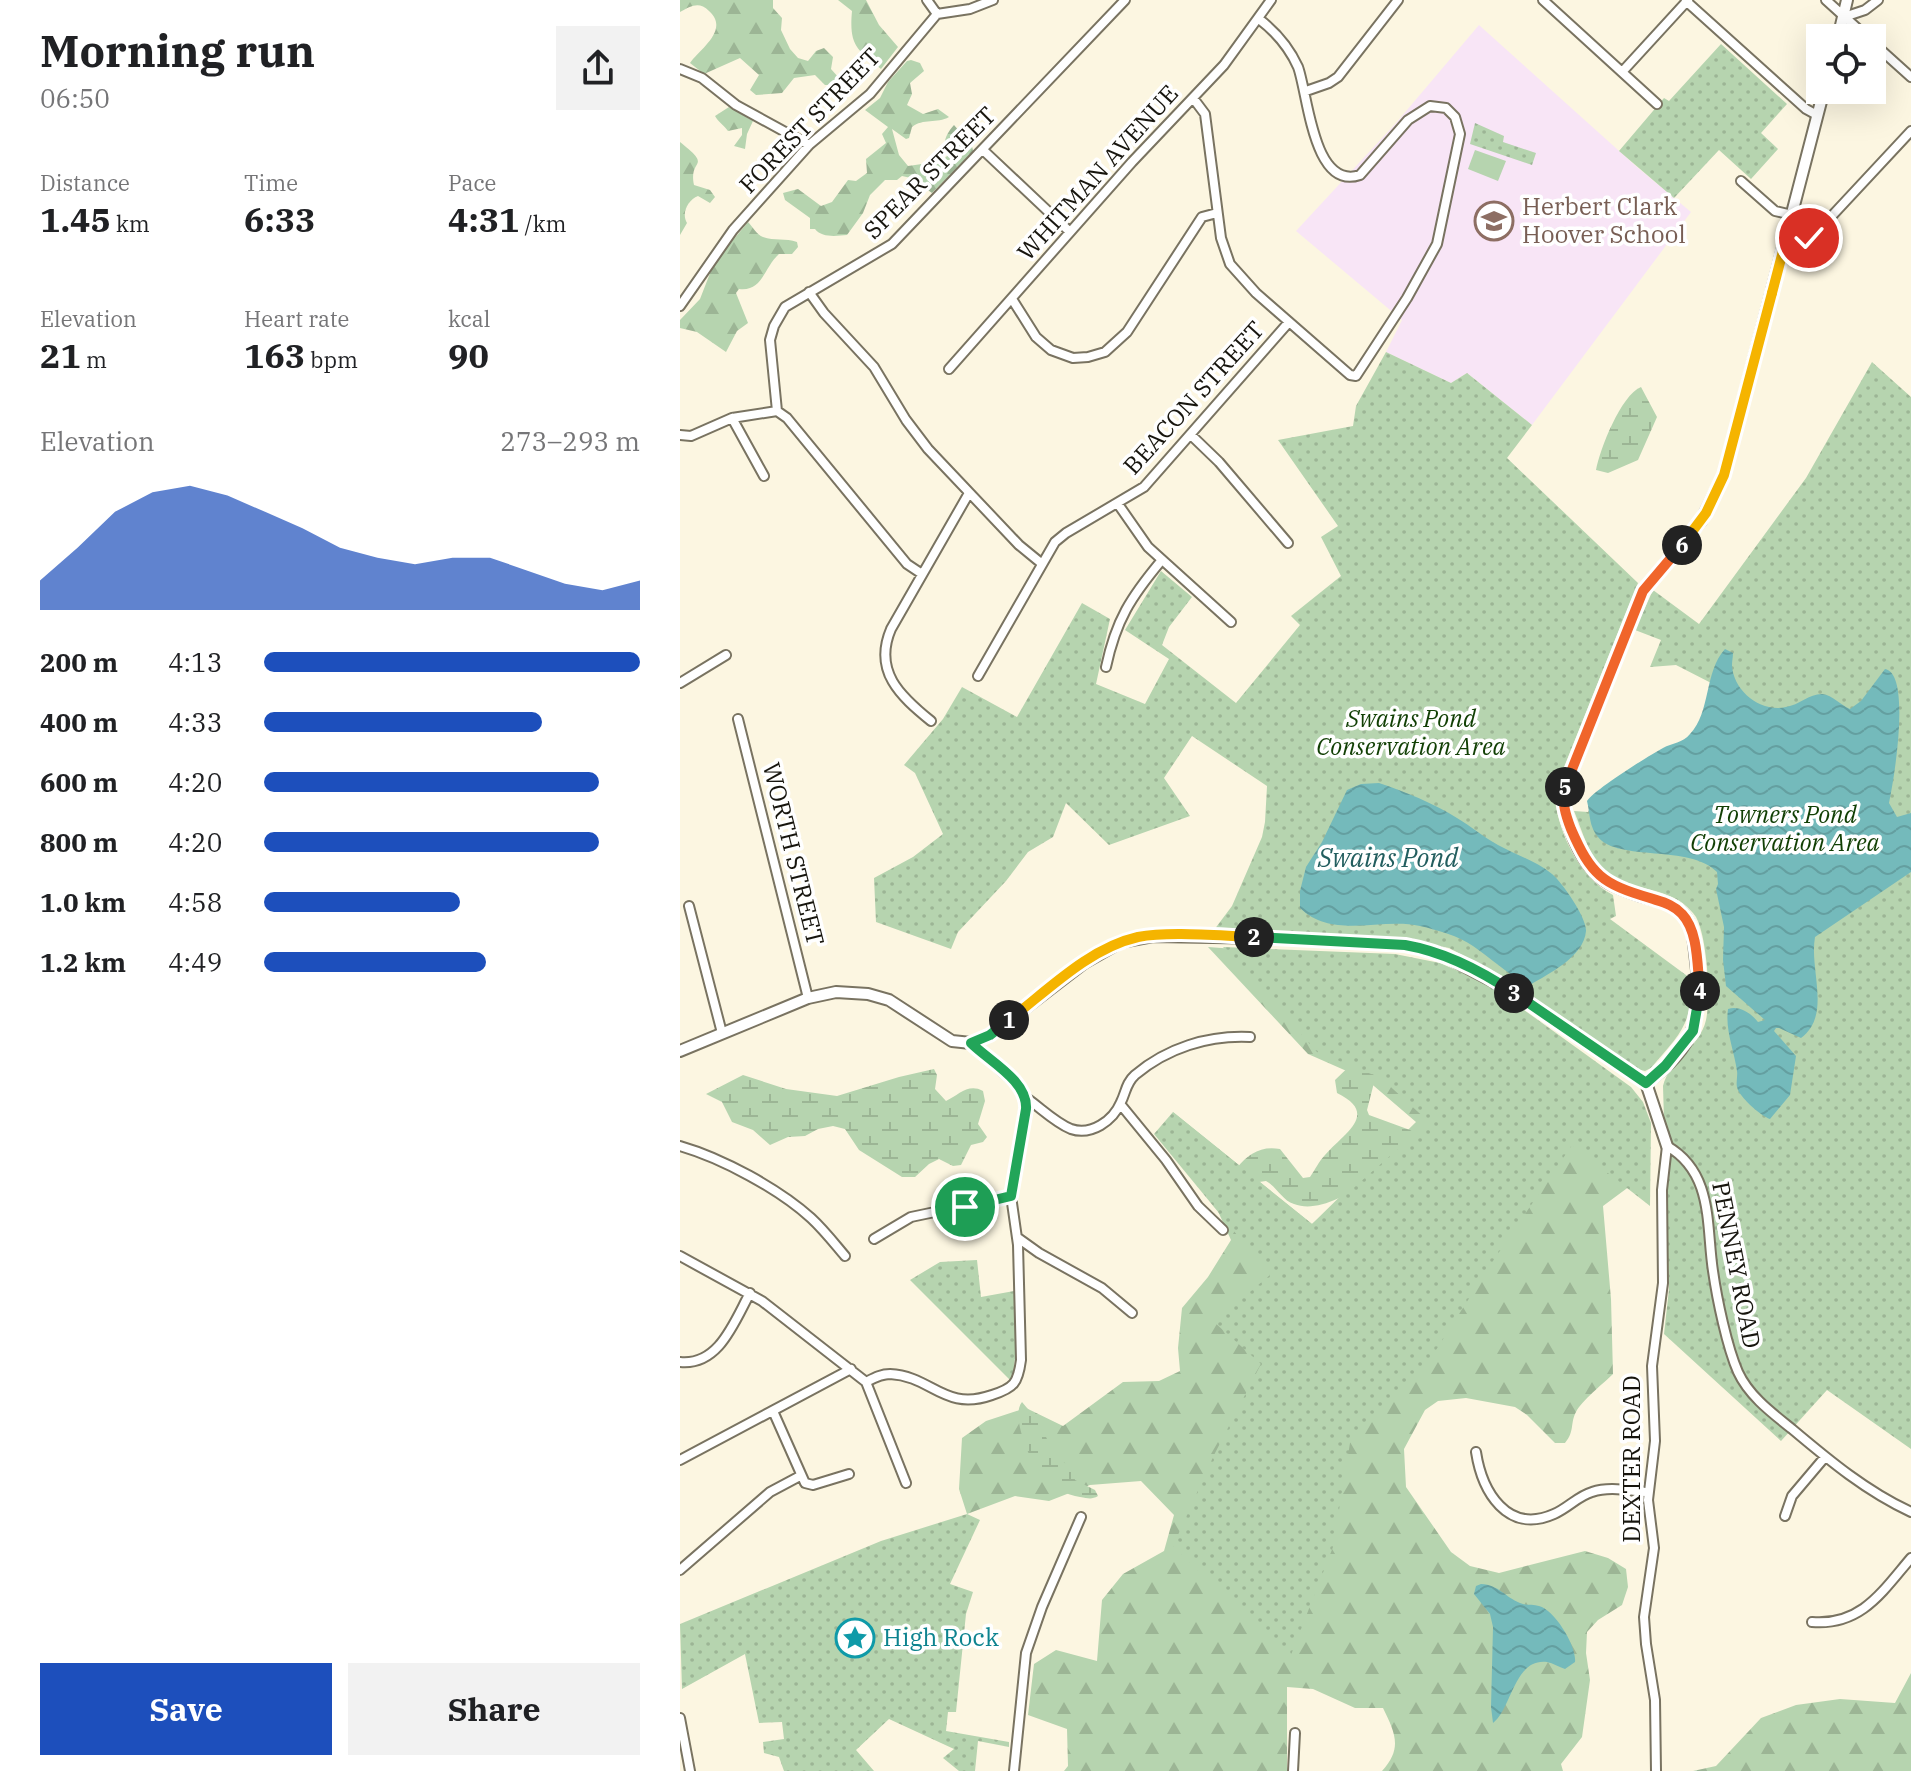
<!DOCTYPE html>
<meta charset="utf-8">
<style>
body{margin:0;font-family:"IBM Plex Serif",serif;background:#f2f2f2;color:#202124;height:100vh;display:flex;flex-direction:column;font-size:30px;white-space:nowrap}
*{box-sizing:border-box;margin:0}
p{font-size:26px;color:#757577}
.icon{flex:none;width:44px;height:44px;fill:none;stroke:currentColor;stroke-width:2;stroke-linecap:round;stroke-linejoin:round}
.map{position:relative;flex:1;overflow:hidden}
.panel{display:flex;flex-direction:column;background:#fff;width:680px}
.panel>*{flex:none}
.buttons{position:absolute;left:1126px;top:24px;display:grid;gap:16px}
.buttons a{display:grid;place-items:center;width:80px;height:80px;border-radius:0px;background:#fff;box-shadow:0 8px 32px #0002;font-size:40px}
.pin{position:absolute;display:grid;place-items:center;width:68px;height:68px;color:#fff;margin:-34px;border:4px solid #fff;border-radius:50%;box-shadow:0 2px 8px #0007}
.km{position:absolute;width:40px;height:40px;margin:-20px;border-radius:50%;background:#222;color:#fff;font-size:22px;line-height:40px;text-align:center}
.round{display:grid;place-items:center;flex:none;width:84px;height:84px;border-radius:0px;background:#f2f2f2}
.summary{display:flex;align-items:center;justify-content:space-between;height:136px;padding:0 40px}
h1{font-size:44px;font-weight:700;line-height:60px}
.metrics{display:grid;grid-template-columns:repeat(3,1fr);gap:12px;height:136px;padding:8px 40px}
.metrics div{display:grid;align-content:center}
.metrics b{font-size:34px;font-weight:700}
.metrics small{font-size:22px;font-weight:400}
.metrics p{font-size:22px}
.chart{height:224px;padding:16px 40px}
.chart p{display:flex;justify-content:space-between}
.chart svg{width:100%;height:144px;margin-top:8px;fill:#1d4fbc;opacity:.7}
.button{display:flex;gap:16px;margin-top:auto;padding:16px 40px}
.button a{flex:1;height:92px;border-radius:0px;background:#1d4fbc;color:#fff;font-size:32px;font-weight:700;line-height:92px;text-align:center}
.button a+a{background:#f2f2f2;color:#202124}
ul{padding:0 40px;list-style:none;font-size:26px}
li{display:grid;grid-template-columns:128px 96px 1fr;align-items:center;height:60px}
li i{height:20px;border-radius:10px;background:#1d4fbc}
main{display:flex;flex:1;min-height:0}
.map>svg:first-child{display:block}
</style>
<main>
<section class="panel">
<div class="summary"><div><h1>Morning run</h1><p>06:50</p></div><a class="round"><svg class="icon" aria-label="share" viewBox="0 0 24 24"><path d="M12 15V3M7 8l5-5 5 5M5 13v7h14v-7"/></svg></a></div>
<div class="metrics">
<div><p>Distance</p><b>1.45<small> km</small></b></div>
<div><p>Time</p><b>6:33</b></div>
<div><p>Pace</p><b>4:31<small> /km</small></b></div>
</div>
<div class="metrics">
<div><p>Elevation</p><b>21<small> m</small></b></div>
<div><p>Heart rate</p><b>163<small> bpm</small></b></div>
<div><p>kcal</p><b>90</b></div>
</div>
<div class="chart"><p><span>Elevation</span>273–293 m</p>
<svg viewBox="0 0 160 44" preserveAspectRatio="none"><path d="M0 44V35L10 25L20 14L30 8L40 6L50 9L60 14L70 19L80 25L90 28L100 30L110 28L120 28L130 32L140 36L150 38L160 35V44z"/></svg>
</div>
<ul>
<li><b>200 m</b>4:13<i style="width:100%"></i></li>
<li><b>400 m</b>4:33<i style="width:74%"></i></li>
<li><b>600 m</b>4:20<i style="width:89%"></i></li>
<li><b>800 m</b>4:20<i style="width:89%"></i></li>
<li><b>1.0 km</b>4:58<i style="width:52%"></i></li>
<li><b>1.2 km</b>4:49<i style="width:59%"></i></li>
</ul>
<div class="button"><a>Save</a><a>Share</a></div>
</section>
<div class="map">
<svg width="1231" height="1771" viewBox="0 0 1231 1771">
<defs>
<pattern id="forest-firs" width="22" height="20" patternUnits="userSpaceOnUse" patternTransform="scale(2)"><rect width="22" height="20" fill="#b6d4af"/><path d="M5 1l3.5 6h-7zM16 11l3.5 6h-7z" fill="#9cb595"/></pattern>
<pattern id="wetland-marsh" width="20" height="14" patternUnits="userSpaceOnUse" patternTransform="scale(2)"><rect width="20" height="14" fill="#b6d4af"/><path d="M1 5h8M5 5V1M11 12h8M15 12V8" fill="none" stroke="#9cb595"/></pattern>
<pattern id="park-dots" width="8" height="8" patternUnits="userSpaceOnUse" patternTransform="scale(2)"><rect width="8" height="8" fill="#b6d4af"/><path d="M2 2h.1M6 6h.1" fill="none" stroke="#9cb595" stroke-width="1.8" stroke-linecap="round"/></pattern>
<pattern id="water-waves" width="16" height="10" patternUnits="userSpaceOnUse" patternTransform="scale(2)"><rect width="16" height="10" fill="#74babb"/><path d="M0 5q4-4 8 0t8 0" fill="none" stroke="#649fa0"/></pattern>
</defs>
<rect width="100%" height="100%" fill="#fcf6e1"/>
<path fill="#f8e5f6" d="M 799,25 L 957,167 L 1011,212 L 852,425 L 787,373 L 771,383 L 706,352 L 722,320 L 616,231 L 716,123 Z"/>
<path fill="#b6d4af" d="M 795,150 L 826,161 L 818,181 L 788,169 Z"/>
<path fill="url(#forest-firs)" d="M 0,0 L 93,0 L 93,8 L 102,18 L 101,30 L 110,49 L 118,58 L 128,61 L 136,51 L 144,48 L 153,57 L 151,69 L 159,78 L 161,85 L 145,85 L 135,75 L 114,78 L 102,93 L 76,95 L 70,90 L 79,75 L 60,58 L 24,74 L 10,63 C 20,49 50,30 29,11 C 19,1 11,6 0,12 Z
M 158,0 L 186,0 L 199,25 L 218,47 L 201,69 C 176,49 169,45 172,11 Z
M 231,60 L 240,63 L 244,71 L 230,83 L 232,94 L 227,105 L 243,114 L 258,109 L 269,117 C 257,124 243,118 232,127 L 229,138 L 226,139 L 212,129 L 219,155 L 228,166 L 242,164 L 247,167 L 260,163 L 268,155 C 261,144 266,134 274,125 L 292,146 L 293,151 L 252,193 L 231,178 L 222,176 L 217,180 L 205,180 L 190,195 L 183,213 L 167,235 C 156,236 142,238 135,229 L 130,229 L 130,218 L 105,200 L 103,193 L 118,189 L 141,206 L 152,202 L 168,180 L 176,181 L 187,173 L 186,159 L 206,143 L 202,134 L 208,127 L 185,110 L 200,98 L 208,82 L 227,61 Z
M 49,107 L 73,121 L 67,134 L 65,149 L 54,146 L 62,135 L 62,128 L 48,131 C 44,125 38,122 35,116 Z
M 0,142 C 34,169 8,157 14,185 L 30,190 L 35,197 L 30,203 L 18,196 C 8,200 1,213 7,223 L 0,235 Z
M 68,222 C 73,227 77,235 83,237 C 94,241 106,238 117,242 L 118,247 L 112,254 L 99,254 C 84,267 83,292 59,289 L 56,293 L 68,323 L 57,331 L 46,352 L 17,332 L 0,328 L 0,320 L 20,299 L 34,263 Z
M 528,947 L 647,956 L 950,1186 L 923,1206 L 931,1299 L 933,1374 C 924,1383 901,1401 896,1412 C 890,1423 895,1431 885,1443 L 875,1443 L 847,1415 L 835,1407 L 786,1398 L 758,1401 L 745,1410 L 724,1449 L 726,1487 L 771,1552 L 790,1566 L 819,1573 L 905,1551 L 928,1558 L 946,1569 L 948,1587 L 942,1605 L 918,1620 L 907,1632 L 906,1653 L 910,1680 L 902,1737 L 881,1764 L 883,1771 L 702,1771 C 723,1748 715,1733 703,1708 L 675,1708 L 633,1689 L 607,1687 L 607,1771 L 384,1771 L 388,1766 L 387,1729 L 348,1715 L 354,1664 L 376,1650 L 417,1661 L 422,1600 L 443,1574 L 484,1551 L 494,1515 L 461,1481 L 410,1485 L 369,1501 L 335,1496 L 287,1514 L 279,1489 L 282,1438 L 306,1421 L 346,1408 L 383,1426 L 443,1382 L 479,1381 L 500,1371 L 498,1348 L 502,1308 L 528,1277 L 551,1240 L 493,1112 L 632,1224 L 736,1122 L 687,1080 L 628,1054 Z
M 1231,1673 L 1231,1771 L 1013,1771 L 1036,1766 L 1081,1718 L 1116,1705 L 1160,1699 L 1215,1703 Z"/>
<path fill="url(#wetland-marsh)" d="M 961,387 L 977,417 L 958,460 L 928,473 L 916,470 C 920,449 941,395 961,387 Z
M 681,1055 L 697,1071 L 687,1110 L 689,1115 L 730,1130 L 744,1139 C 715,1160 652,1219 614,1204 C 602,1200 597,1187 586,1181 L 579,1182 L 544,1211 L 534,1207 L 533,1203 C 550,1179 565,1142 600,1149 L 623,1178 L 630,1177 C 635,1170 639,1161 645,1155 C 664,1133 700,1114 657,1093 L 655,1080 Z
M 254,1069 L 257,1075 L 255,1089 L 266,1101 C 279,1095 288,1083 303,1091 L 305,1101 L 298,1124 L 307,1137 L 303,1142 L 291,1145 L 281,1165 L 273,1166 L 259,1159 L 249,1164 L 235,1177 L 222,1177 L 179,1150 L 165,1129 L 153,1126 L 138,1129 L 125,1136 L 108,1137 L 90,1145 L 73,1130 L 52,1122 L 42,1102 L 26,1094 L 63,1075 L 106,1089 L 157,1096 L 219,1077 Z
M 342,1402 L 358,1421 L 376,1457 L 392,1468 L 395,1480 L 415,1490 L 418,1496 C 411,1500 408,1498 400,1497 C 387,1495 371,1488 362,1477 C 351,1463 330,1416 342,1402 Z"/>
<path fill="url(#park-dots)" d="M 1041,44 L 1107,104 L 1081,133 L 1098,149 L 1071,179 L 1039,150 L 994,198 L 939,151 L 984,98 L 989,101 Z
M 795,123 L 824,136 L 823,142 L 856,153 L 852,165 L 790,144 Z
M 706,352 L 771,383 L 787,373 L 852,425 L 827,458 L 958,583 L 874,792 C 877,830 898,877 933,895 L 936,916 L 930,919 L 1010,978 C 1015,1023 998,1036 971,1068 L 965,1071 L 957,1069 L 824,977 L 769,948 L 725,939 L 534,930 L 552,906 L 582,837 L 585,822 L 587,786 L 512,736 L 484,778 L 510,816 L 429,845 L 386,803 L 373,837 L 348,852 L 326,881 L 278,932 L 271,949 L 196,922 L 194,878 L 233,857 L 263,834 L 235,773 L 224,765 L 263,719 L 282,687 L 337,717 L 402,603 L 430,619 L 416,684 L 465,704 L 489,659 L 445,630 L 481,571 L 512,597 L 489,627 L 482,645 L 556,703 L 620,625 L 611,616 L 661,576 L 641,537 L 658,526 L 598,440 L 673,426 L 676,406 Z
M 1192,362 L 1231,397 L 1231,1449 L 1147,1390 L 1101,1441 L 984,1334 L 989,1289 L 983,1086 C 989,1061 1020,1047 1026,1020 C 1031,998 1027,937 1016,917 C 1009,907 999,899 987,895 C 968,887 940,886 925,871 C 909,857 902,830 894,811 L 908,812 L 916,795 L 1012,741 L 1037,686 L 996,665 L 970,667 L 981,640 L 955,630 L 973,590 L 1019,624 L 1126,478 Z
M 543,947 L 715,954 L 760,963 L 808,984 L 951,1087 L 963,1102 L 971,1123 L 970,1206 L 892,1145 L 813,1261 L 740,1375 L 670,1443 L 653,1547 L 609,1660 L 493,1546 L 534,1455 L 581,1364 L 534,1322 L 590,1275 L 474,1134 L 493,1112 L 632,1224 L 749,1122 L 701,1078 L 637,1052 Z
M 297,1260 L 301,1297 L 334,1291 L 337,1343 L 332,1382 L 230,1280 L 260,1262 Z
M 287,1514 L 300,1520 L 270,1584 L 293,1592 L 286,1614 L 276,1712 L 268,1712 L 266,1731 L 329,1742 L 329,1747 L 298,1741 L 295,1771 L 279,1771 L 263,1758 L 274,1749 L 209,1719 L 176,1750 L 194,1771 L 104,1771 L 99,1757 L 84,1753 L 83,1742 L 104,1739 L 102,1722 L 79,1723 L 65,1654 L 2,1689 L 0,1624 L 201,1541 Z"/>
<path fill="url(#water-waves)" d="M 1045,649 L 1053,653 C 1053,657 1052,661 1052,665 C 1053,691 1081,713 1106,707 C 1119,705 1129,694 1142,694 C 1153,695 1160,705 1170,709 L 1181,701 L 1205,669 C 1231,673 1215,775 1209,803 L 1217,817 L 1231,813 L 1231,872 L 1135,937 C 1129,970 1152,1015 1121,1038 L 1099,1028 L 1096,1028 L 1094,1031 L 1116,1056 L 1110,1095 L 1090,1119 C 1080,1115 1063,1100 1058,1090 C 1055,1084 1058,1077 1057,1071 C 1054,1050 1045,1030 1048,1009 C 1059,1005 1071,1013 1078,1022 L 1085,1020 L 1046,986 L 1043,960 L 1044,927 L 1036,889 L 1038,884 L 1037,872 C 1010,844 938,862 918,837 C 909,827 910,813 907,801 C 914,790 968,756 983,748 C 992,743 1003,743 1010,734 C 1031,712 1024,672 1045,649 Z
M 699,783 C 724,791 755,804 777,818 C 791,826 803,837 818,845 C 836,855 856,861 872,874 C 882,882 907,918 906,931 C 904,957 868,974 850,985 C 828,975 812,959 793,946 C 779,936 757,930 740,926 C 701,917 653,940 620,908 L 620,891 L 626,867 L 642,842 L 667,790 L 681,784 Z
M 801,1584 C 819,1585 825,1597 840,1603 C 846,1606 853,1604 859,1606 C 875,1610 897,1647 895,1662 L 885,1669 C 879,1667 873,1663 867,1662 C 834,1658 832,1708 813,1723 L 811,1707 L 813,1627 L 810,1614 L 794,1594 L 796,1586 Z"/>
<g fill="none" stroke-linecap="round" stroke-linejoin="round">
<defs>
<path id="minor" d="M 247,0 L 257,14
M 863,0 L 977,104
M 1146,0 L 1188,38
M 1006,1 L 1126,109 L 1137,115
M 1164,17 L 1185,10 L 1198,0
M 1192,42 L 1231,77
M 0,69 L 22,78 L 56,105 L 129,145
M 942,72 L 1008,0
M 626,91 L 649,83 L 658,77 L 718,0
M 513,98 L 525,114 L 541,238 L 550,264 L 576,293 L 670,375 L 676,376 L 727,298 L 757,244 L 780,134 L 775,117 L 766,108 L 750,106 L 728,120 L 680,175 C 633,191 628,94 618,67 C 609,47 596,32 579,19
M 303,150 L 390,232
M 1061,181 L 1095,211 L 1112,215
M 1103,251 L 1135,234 L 1231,131
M 129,292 L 144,313 L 194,367 L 226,420 L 248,449 L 339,545 L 361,563
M 332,299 L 356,337 L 371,350 L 393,358 L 408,357 L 425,352 L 447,332 L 522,217 L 537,213
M 0,306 L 53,230 L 129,145 L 190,94 L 257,14 L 290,9 L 313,0
M 269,369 L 452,162 L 544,65 L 591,0
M 97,411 L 90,340 L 94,326 L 105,307 L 212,244 L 445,0
M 97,411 L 107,418 L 227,564 L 242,574
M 52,418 L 84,476
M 0,435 L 11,436 L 52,418 L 97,411
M 511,435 L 539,462 L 608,543
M 438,504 L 468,547 L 551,622
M 426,667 C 436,620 451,597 481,561
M 298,676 L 375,542 L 386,533 L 464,487 L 609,322
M 0,683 L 46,655
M 58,719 L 128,998
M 251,721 C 220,696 193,671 211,629 L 289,493
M 9,906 L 42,1033
M 345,1097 C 360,1107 374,1122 391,1129 C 411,1136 433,1121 441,1102 C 446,1092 446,1083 455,1075 C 487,1048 528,1035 570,1037
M 441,1105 L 486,1160 L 518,1206 L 543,1230
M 0,1146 C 42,1158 99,1189 131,1218 C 144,1230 154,1243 165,1256
M 338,1238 L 359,1253 L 422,1288 L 452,1313
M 194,1239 L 231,1217 L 331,1196
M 0,1256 L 82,1301 L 186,1382 L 226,1483
M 0,1362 C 39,1366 54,1322 70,1293
M 186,1382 C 194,1378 201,1374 210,1374 C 252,1376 264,1412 312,1395 C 334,1388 338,1383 341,1360 L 338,1245 L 331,1196 L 346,1100 L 335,1083 L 291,1043
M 93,1411 L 125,1483 L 133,1485 L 169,1474
M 796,1452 C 802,1491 827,1535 874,1514 C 888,1508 898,1496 912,1492 C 930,1486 950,1491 968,1492
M 0,1460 L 171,1369
M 1105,1516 L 1112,1496 L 1145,1457
M 0,1570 L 90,1492 L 120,1476
M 1132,1622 C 1181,1626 1202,1592 1231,1558
M 0,1718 L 10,1771
M 334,1771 L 346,1653 L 362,1607 L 401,1517
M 613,1771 L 615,1733
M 976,1771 L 975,1700 L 966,1644 L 964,1617 L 974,1548 L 968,1500 L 975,1441 L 972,1366 L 983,1283 L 982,1190 L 987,1146 C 1034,1173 1026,1226 1033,1271 C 1037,1299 1047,1347 1058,1372 C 1069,1396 1092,1413 1112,1429 C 1150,1461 1186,1491 1231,1512"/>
<path id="tertiary" d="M 1158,38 L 1167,0
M 0,1051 L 128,998 L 156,992 L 188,994 L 209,1000 L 272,1041 L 291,1043 L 310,1035 L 404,963 L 441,942 L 473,936 L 596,938 L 725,945 L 759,953 L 830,990 L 966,1083
M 987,1146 L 966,1083 C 1015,1047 1023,1019 1016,961 C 1014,945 1014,926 1003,914 C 991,901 973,900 958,895 C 947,891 933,887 924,880 C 900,863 884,822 883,793 L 963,591 L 1021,521 L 1044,475 L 1144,90"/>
</defs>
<use href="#minor" stroke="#797361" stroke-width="12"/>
<use href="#tertiary" stroke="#797361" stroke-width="14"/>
<use href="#minor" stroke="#fff" stroke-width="8"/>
<use href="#tertiary" stroke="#fff" stroke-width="10"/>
</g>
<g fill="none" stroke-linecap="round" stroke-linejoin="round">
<defs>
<path id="split-1" d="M 285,1207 L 331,1196 L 346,1109 C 348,1081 309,1061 291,1043 L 310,1035 L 329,1020"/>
<path id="split-2" d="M 329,1020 C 367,991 409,948 458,937 C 490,931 541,936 574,937"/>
<path id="split-3" d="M 574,937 L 725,945 C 765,952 800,970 834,993"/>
<path id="split-4" d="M 834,993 L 966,1083 L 985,1066 L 1013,1031 L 1020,991"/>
<path id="split-5" d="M 885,787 C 881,801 886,816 891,829 C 911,875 922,884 970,898 C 982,902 993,904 1002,914 C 1019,932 1017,968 1020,991"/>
<path id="split-6" d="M 885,787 L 963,591 L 1002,545"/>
<path id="split-7" d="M 1002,545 L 1026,513 L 1044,475 L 1092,293"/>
<path id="split-8" d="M 1092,293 L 1103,251 L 1129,238"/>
</defs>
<use href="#split-1" stroke="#fff" stroke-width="16"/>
<use href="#split-2" stroke="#fff" stroke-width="16"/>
<use href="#split-3" stroke="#fff" stroke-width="16"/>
<use href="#split-4" stroke="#fff" stroke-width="16"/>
<use href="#split-5" stroke="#fff" stroke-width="16"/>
<use href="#split-6" stroke="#fff" stroke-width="16"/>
<use href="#split-7" stroke="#fff" stroke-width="16"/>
<use href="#split-8" stroke="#fff" stroke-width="16"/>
<use href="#split-1" stroke="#22a559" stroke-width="10"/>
<use href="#split-2" stroke="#f5b400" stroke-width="10"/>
<use href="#split-3" stroke="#22a559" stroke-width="10"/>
<use href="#split-4" stroke="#22a559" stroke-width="10"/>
<use href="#split-5" stroke="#f0652b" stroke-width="10"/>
<use href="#split-6" stroke="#f0652b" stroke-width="10"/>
<use href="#split-7" stroke="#f5b400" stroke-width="10"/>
<use href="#split-8" stroke="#f5b400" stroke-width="10"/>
</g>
<defs>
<symbol id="school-ring" viewBox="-11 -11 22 22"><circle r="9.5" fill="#fff" stroke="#8d6e63" stroke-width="1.5"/><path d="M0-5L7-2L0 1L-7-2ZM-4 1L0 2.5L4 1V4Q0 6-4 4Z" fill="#8d6e63"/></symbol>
<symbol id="sight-ring" viewBox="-11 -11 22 22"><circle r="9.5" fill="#fff" stroke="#0f9aa8" stroke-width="1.5"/><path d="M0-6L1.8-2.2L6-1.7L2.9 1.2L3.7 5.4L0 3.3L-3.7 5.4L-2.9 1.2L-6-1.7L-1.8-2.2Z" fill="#0f9aa8"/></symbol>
</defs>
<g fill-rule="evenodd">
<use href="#school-ring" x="792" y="199" width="44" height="44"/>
<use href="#sight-ring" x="153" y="1616" width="44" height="44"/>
</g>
<g text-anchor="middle" stroke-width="7" stroke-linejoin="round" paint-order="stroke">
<g font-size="24" fill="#17150e" stroke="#fff">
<text transform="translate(130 121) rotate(-46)" y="8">FOREST STREET</text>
<text transform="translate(250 173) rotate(-45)" y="8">SPEAR STREET</text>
<text transform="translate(418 173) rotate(-48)" y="8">WHITMAN AVENUE</text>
<text transform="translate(514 398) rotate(-48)" y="8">BEACON STREET</text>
<text transform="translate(113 854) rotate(76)" y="8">WORTH STREET</text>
<text transform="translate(1056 1265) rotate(79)" y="8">PENNEY ROAD</text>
<text transform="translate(952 1459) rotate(-90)" y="8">DEXTER ROAD</text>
</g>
<g font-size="24" fill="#785e54" stroke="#fff" text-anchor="start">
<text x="842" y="215">Herbert Clark<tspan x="842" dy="28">Hoover School</tspan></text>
</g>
<g font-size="24" font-style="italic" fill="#113f04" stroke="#fff">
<text x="731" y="727">Swains Pond<tspan x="731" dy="28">Conservation Area</tspan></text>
<text x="1105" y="823">Towners Pond<tspan x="1105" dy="28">Conservation Area</tspan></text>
</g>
<g font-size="24" fill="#0d838f" stroke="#fff" text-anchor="start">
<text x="203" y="1646">High Rock</text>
</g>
<g font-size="26" font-style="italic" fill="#235e5f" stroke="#fff">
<text x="708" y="867">Swains Pond</text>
</g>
</g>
</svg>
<div class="buttons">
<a><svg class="icon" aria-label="locate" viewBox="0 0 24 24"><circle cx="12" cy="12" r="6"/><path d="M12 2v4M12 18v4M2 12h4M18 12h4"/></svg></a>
</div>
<div class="pin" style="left:285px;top:1207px;background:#1e9e55"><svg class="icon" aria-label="arrive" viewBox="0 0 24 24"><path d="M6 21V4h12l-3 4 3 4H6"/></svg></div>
<div class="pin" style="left:1129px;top:238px;background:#d93025"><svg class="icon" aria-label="check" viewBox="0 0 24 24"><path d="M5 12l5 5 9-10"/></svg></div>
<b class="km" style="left:329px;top:1020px">1</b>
<b class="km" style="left:574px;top:937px">2</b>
<b class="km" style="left:834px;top:993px">3</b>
<b class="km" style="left:1020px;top:991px">4</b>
<b class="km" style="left:885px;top:787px">5</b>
<b class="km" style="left:1002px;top:545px">6</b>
</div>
</main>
